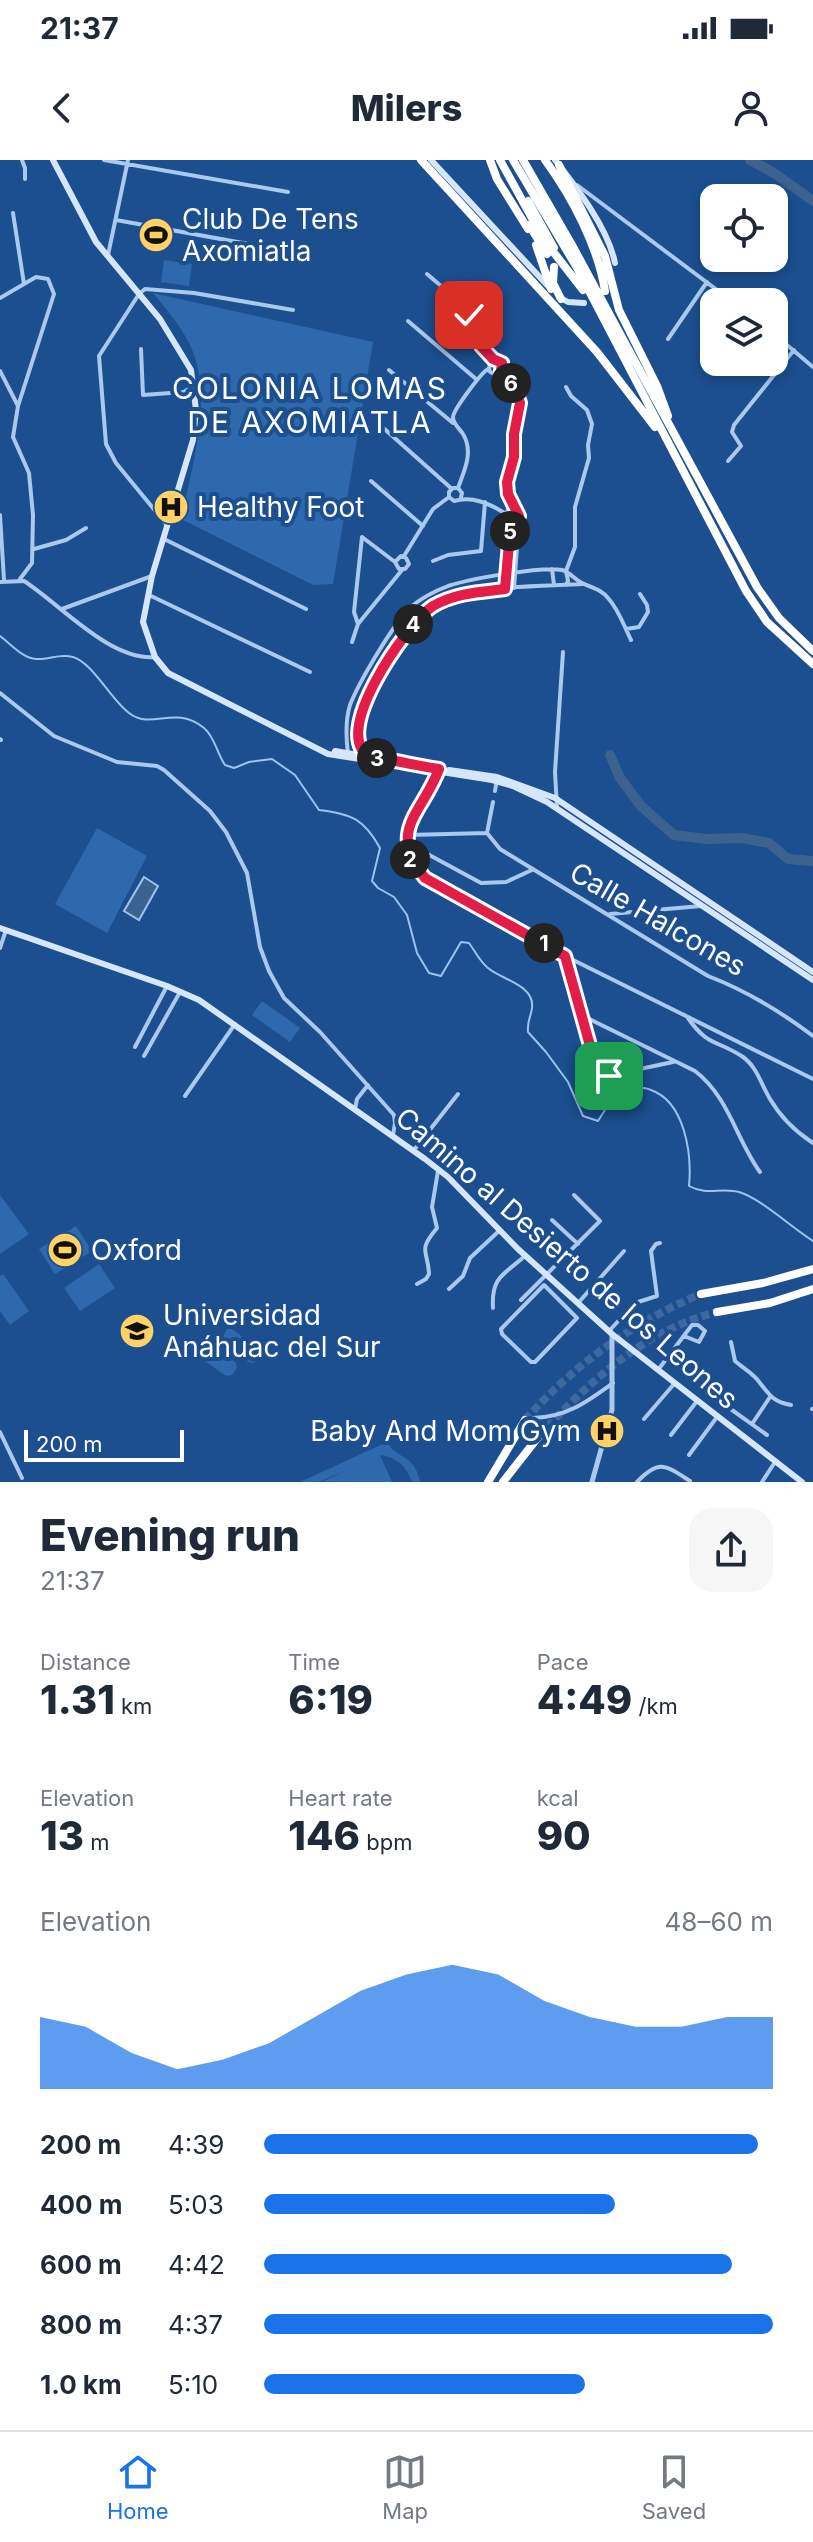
<!DOCTYPE html>
<meta charset="utf-8">
<style>
body{margin:0;font-family:Inter,sans-serif;background:#f6f6f7;color:#1f2937;height:100vh;display:flex;flex-direction:column;font-size:30px;white-space:nowrap}
*{box-sizing:border-box;margin:0}
p{font-size:26px;color:#747a83}
.icon{flex:none;width:44px;height:44px;fill:none;stroke:currentColor;stroke-width:2;stroke-linecap:round;stroke-linejoin:round}
.map{position:relative;height:1322px;overflow:hidden}
.sheet{display:flex;flex-direction:column;background:#fff;flex:1}
.sheet>*{flex:none}
.tools{position:absolute;left:700px;top:24px;display:grid;gap:16px}
.tools a{display:grid;place-items:center;width:88px;height:88px;border-radius:16px;background:#fff;box-shadow:0 4px 12px #0003;font-size:40px}
.scale{position:absolute;left:24px;bottom:20px;width:160px;box-sizing:border-box;padding-left:8px;border:4px solid #fff;border-top:0;font-size:22px;line-height:28px;white-space:nowrap;color:#fff;-webkit-text-stroke:6px #1b4f8f;paint-order:stroke}
.pin{position:absolute;display:grid;place-items:center;width:68px;height:68px;color:#fff;margin:-34px;border-radius:16px;box-shadow:0 4px 12px #0006}
.km{position:absolute;width:40px;height:40px;margin:-20px;border-radius:50%;background:#222;color:#fff;font-size:22px;line-height:40px;text-align:center}
.round{display:grid;place-items:center;flex:none;width:84px;height:84px;border-radius:24px;background:#f6f6f7}
.headline{display:flex;align-items:center;justify-content:space-between;height:136px;padding:0 40px}
h1{font-size:44px;font-weight:800;line-height:60px}
.metrics{display:grid;grid-template-columns:repeat(3,1fr);gap:12px;height:136px;padding:8px 40px}
.metrics div{display:grid;align-content:center}
.metrics b{font-size:40px;font-weight:800}
.metrics small{font-size:22px;font-weight:400}
.metrics p{font-size:22px}
.chart{height:224px;padding:16px 40px}
.chart p{display:flex;justify-content:space-between}
.chart svg{width:100%;height:144px;margin-top:8px;fill:#1a73e8;opacity:.7}
ul{padding:0 40px;list-style:none;font-size:26px}
li{display:grid;grid-template-columns:128px 96px 1fr;align-items:center;height:60px}
li i{height:20px;border-radius:10px;background:#1a73e8}
.status{display:flex;justify-content:space-between;align-items:center;height:56px;padding:0 40px;background:#fff;direction:ltr}
.status svg{height:22px;fill:currentColor}
header{display:flex;justify-content:space-between;align-items:center;height:104px;padding:0 40px;background:#fff;font-size:36px;font-weight:800}
.menu{display:flex;justify-content:space-around;align-items:center;height:112px;border-top:2px solid #e0e1e3;background:#fff;font-size:22px;color:#747a83}
.menu a{display:grid;justify-items:center;gap:4px}
.menu .current{color:#1a73e8}
.map>svg:first-child{display:block}
</style>
<div class="status"><b>21:37</b><svg viewBox="0 0 49 12"><path d="M0 12V9h3v3zM5 12V6h3v6zM10 12V3h3v9zM15 12V0h3v12zM26 1h20v11H26zM47 4h2v5h-2z"/></svg></div>
<header><svg class="icon" aria-label="back" viewBox="0 0 24 24"><path d="M15 5l-7 7 7 7"/></svg>Milers<svg class="icon" aria-label="person" viewBox="0 0 24 24"><circle cx="12" cy="8" r="4"/><path d="M4 21q1-7 8-7t8 7"/></svg></header>
<div class="map">
<svg width="813" height="1322" viewBox="0 0 813 1322">
<rect width="100%" height="100%" fill="#1b4f8f"/>
<path fill="#2e69ad" d="M 164,100 L 192,104 L 189,126 L 161,122 Z
M 153,133 L 373,182 L 333,424 L 313,425 L 181,359 C 192,307 215,234 189,183 C 180,165 166,149 153,133 Z
M 97,668 L 147,696 L 107,773 L 55,744 Z
M 262,841 L 300,868 L 290,882 L 252,855 Z
M 0,1035 L 29,1074 L 0,1094 Z
M 76,1066 L 92,1091 L 55,1114 L 39,1089 Z
M 99,1104 L 115,1128 L 80,1151 L 64,1128 Z
M 3,1114 L 29,1151 L 10,1165 L 0,1151 L 0,1116 Z
M 227,1169 L 232,1169 L 259,1189 L 261,1195 L 254,1203 L 248,1202 L 220,1182 Z
M 209,1182 L 236,1203 L 237,1208 L 232,1215 L 226,1216 L 198,1196 L 198,1191 L 204,1183 Z
M 387,1282 C 395,1299 415,1293 420,1322 L 412,1322 C 406,1305 397,1298 380,1295 L 392,1322 L 322,1322 L 346,1310 L 319,1322 L 300,1322 Z"/>
<path fill="#3c6290" stroke="#9cc4f0" stroke-width="2" d="M 144,717 L 158,726 L 139,760 L 124,751 Z"/>
<g fill="none" stroke-linecap="round" stroke-linejoin="round">
<path stroke="#9cc4f0" stroke-width="2" d="M 0,476 C 10,483 22,498 36,499 C 49,500 59,493 73,497 C 93,503 111,540 129,553 C 152,571 174,544 204,568 C 215,577 217,594 225,605 L 234,608 L 249,602 L 272,599 L 295,615 L 319,650 C 352,654 364,659 380,688 L 372,721 L 378,728 L 394,737 L 407,755 L 417,793 L 429,813 L 441,816 L 461,782 L 469,783 C 475,791 480,802 488,808 C 502,820 535,825 532,848 C 531,857 527,860 528,872 L 546,892 L 568,922 L 583,956 L 598,961 L 619,928 C 629,928 642,926 651,930 C 685,942 692,994 689,1026 C 707,1036 721,1027 739,1032 C 760,1038 792,1068 813,1081"/>
<path stroke="#3c6290" stroke-width="10" d="M 750,0 L 774,13 L 813,41
M 610,595 L 620,618 L 641,646 L 674,675 L 707,679 L 742,678 L 769,683 L 788,699 L 813,701"/>
<path stroke="#3d69a0" stroke-width="8" stroke-dasharray="8 4" stroke-linecap="butt" d="M 525,1260 C 573,1206 633,1162 701,1134
M 539,1276 C 588,1223 644,1170 717,1152"/>
<path stroke="#a9c9ee" stroke-width="4" d="M 22,0 L 25,8 L 25,19
M 104,0 L 288,32
M 577,25 L 733,142
M 13,53 L 24,124
M 116,60 L 287,91
M 108,95 L 128,0
M 427,114 L 461,143 L 481,186 L 493,199
M 0,138 L 36,117 L 48,119 L 54,134 L 18,246 L 13,277 L 29,313 L 33,355 L 32,403 L 20,419
M 408,161 L 476,219
M 774,174 L 813,207
M 668,179 L 707,122
M 141,189 L 143,235 L 184,232 L 193,226
M 389,210 L 453,263
M 0,211 L 18,246
M 501,211 L 494,214 L 489,211 L 490,201 L 495,199 L 502,203 L 501,211 L 516,231 L 520,243 L 514,274 L 514,297 L 507,322 L 508,334 L 519,356 L 516,361 L 511,361 L 506,354 L 508,350 L 514,349
M 380,265 L 452,329
M 728,301 L 741,286 L 732,272 L 734,265 L 794,190
M 371,321 L 423,366
M 458,328 C 464,311 474,292 463,274 C 460,269 454,265 453,258 C 452,251 482,212 488,209
M 461,337 L 462,333 L 458,328 L 453,328 L 449,332 L 449,337 L 454,341 C 472,336 489,343 506,354
M 0,355 L 4,420
M 166,364 L 116,303 L 106,284 L 99,196 L 139,134 L 145,129 L 194,133 L 293,150
M 362,377 L 395,402 L 399,409 L 405,409 L 409,404 L 406,398 L 401,396 L 395,402
M 164,379 L 306,449
M 34,389 L 66,380 L 86,368
M 404,396 L 433,349 L 449,337
M 433,401 L 448,395 L 481,391 L 485,342
M 552,409 L 554,425
M 0,422 L 24,421 C 60,444 110,501 155,497
M 566,425 L 568,421 L 566,411 L 575,387 L 575,347 L 589,298 L 588,285 L 592,264 L 587,250 L 571,236 L 566,227
M 514,428 L 519,359
M 505,429 L 511,361
M 149,435 L 310,512
M 62,449 L 152,416
M 358,464 L 354,452 L 362,377
M 626,469 L 639,467 L 648,452 L 647,445 L 640,434
M 352,482 L 358,464 L 402,410
M 0,533 L 54,576 L 117,602 L 157,606 L 164,610 L 210,651 L 226,672 L 247,713 L 260,787 L 269,811 L 284,838 L 320,872 L 394,955 L 395,963 L 393,975
M 0,579 L 1,580
M 348,594 C 346,578 345,561 350,545 C 359,522 393,464 411,447 C 421,438 435,431 448,426 C 469,419 542,406 562,410 C 570,412 575,420 582,423 C 592,428 601,429 608,438 C 619,450 624,466 631,480
M 370,595 C 356,582 355,573 360,555 C 375,524 396,477 422,455 C 460,423 534,427 583,424
M 438,611 C 419,653 389,673 425,718 L 565,796 L 813,919
M 495,631 L 497,619
M 493,642 L 487,673 L 500,689 L 708,816 C 747,831 780,851 813,876
M 557,647 L 555,612 L 563,492
M 408,675 L 487,673
M 409,684 L 481,723 L 506,722 L 532,710
M 610,754 L 701,746
M 0,788 L 6,770
M 565,797 L 599,915 L 602,917 L 673,902
M 581,855 L 695,911 C 729,937 736,979 760,1012
M 688,858 C 708,887 718,880 743,897 C 757,907 761,924 770,939 C 780,956 796,972 813,983
M 135,887 L 167,826
M 144,896 L 180,832
M 185,936 L 235,864
M 355,949 L 357,939 L 368,925
M 414,990 L 458,934
M 552,1060 L 578,1084
M 417,1124 L 426,1119 L 429,1114 C 428,1089 417,1092 437,1068 L 432,1047 L 438,1011
M 544,1125 L 577,1158 L 535,1202 L 531,1202 L 502,1174 L 501,1169 Z
M 449,1129 L 463,1116 L 470,1098 L 500,1070
M 521,1140 L 600,1061 L 574,1035
M 579,1142 L 624,1091
M 493,1148 C 491,1116 504,1115 526,1095
M 609,1171 L 635,1143 L 657,1136 L 651,1091 L 656,1084 L 660,1083
M 731,1182 L 735,1201 C 743,1208 754,1214 760,1223 C 770,1236 774,1242 791,1245
M 658,1210 L 692,1165 L 698,1165 L 705,1171 L 699,1182 L 684,1176
M 718,1240 L 767,1275
M 812,1249 L 813,1249
M 533,1258 C 567,1257 587,1242 613,1223
M 644,1259 L 674,1224
M 752,1264 L 770,1237
M 0,1272 L 22,1318
M 671,1275 L 697,1241
M 689,1295 L 717,1257
M 637,1322 C 659,1299 665,1305 690,1321
M 762,1322 L 775,1302"/>
<path stroke="#a9c9ee" stroke-width="5" d="M 592,1322 L 612,1250 L 612,1174"/>
<path stroke="#d6e6fa" stroke-width="6" d="M 53,0 L 96,82 L 160,159 L 191,210 L 196,250 L 193,280 L 152,416 L 143,462 L 155,497 L 168,513 L 328,594 L 492,620 L 513,626 L 547,642 L 813,820
M 431,0 L 548,126
M 555,0 C 577,28 608,68 615,103
M 559,137 L 568,142 L 584,143
M 335,591 L 399,602
M 449,610 L 497,617 L 555,638 L 813,812
M 0,768 L 167,826 L 199,840 L 425,999 L 448,1017 L 518,1089 L 612,1174 L 802,1322"/>
<path stroke="#fff" stroke-width="8" d="M 421,0 L 597,192 L 655,267
M 490,0 L 497,19 L 528,69
M 500,0 L 544,80 L 583,130
M 513,0 L 576,106 L 746,431 L 767,462 L 813,504
M 523,0 L 572,85 L 757,427 L 779,458 L 813,491
M 545,0 C 572,37 598,86 605,131
M 559,5 L 605,96 L 619,150 L 657,226 L 668,256
M 528,41 L 554,88
M 529,65 L 547,94
M 536,85 L 551,129
M 554,107 L 553,123 L 561,139
M 701,1134 L 763,1123 L 813,1109
M 717,1152 L 770,1143 L 813,1129
M 488,1322 L 525,1260
M 503,1322 L 539,1276"/>
</g>
<g fill="none" stroke-linecap="round" stroke-linejoin="round">
<defs>
<path id="route" d="M 469,155 L 481,186 L 493,199 L 502,203 L 501,211 L 516,231 L 520,243 L 514,274 L 514,297 L 507,322 L 508,334 L 519,356 L 516,361 L 511,361 L 505,429 C 480,432 455,433 433,446 C 408,462 327,577 371,597 C 375,599 380,598 384,599 C 402,602 420,606 439,609 C 423,653 386,670 425,718 L 565,796 L 596,907 L 602,917 L 609,916"/>
</defs>
<use href="#route" stroke="#fff" stroke-width="16"/>
<use href="#route" stroke="#e11d48" stroke-width="10"/>
</g>
<defs>
<symbol id="stadium-disc" viewBox="-11 -11 22 22"><circle r="9.5" fill="#ffd166" stroke="#1b4f8f"/><path d="M0-5a6.5 5 0 1 0 0 10a6.5 5 0 1 0 0-10ZM-3.5-1.8h7v3.6h-7Z" fill="#111"/></symbol>
<symbol id="hospital-disc" viewBox="-11 -11 22 22"><circle r="9.5" fill="#ffd166" stroke="#1b4f8f"/><path d="M-5-5h3v3.5h4V-5h3V5h-3V1.5h-4V5h-3Z" fill="#111"/></symbol>
<symbol id="university-disc" viewBox="-11 -11 22 22"><circle r="9.5" fill="#ffd166" stroke="#1b4f8f"/><path d="M0-5L7-2L0 1L-7-2ZM-4 1L0 2.5L4 1V4Q0 6-4 4Z" fill="#111"/></symbol>
</defs>
<g fill-rule="evenodd">
<use href="#stadium-disc" x="136" y="55" width="40" height="40"/>
<use href="#hospital-disc" x="151" y="327" width="40" height="40"/>
<use href="#stadium-disc" x="45" y="1070" width="40" height="40"/>
<use href="#university-disc" x="117" y="1151" width="40" height="40"/>
<use href="#hospital-disc" x="587" y="1251" width="40" height="40"/>
</g>
<g text-anchor="middle" stroke-width="8" stroke-linejoin="round" paint-order="stroke">
<g font-size="28" fill="#fff" stroke="#1b4f8f" text-anchor="start">
<text x="182" y="69">Club De Tens<tspan x="182" dy="32">Axomiatla</tspan></text>
<text x="197" y="357">Healthy Foot</text>
<text x="91" y="1100">Oxford</text>
<text x="163" y="1165">Universidad<tspan x="163" dy="32">Anáhuac del Sur</tspan></text>
<text x="581" y="1281" text-anchor="end">Baby And Mom Gym</text>
</g>
<g font-size="28" fill="#fff" stroke="#1b4f8f">
<text transform="translate(658 759) rotate(30)" y="10">Calle Halcones</text>
<text transform="translate(567 1098) rotate(41)" y="10">Camino al Desierto de los Leones</text>
</g>
<g font-size="30" letter-spacing="2" fill="#fff" stroke="#1b4f8f">
<text x="310" y="239">COLONIA LOMAS<tspan x="310" dy="34">DE AXOMIATLA</tspan></text>
</g>
</g>
</svg>
<div class="tools">
<a><svg class="icon" aria-label="locate" viewBox="0 0 24 24"><circle cx="12" cy="12" r="6"/><path d="M12 2v4M12 18v4M2 12h4M18 12h4"/></svg></a>
<a><svg class="icon" aria-label="layers" viewBox="0 0 24 24"><path d="M12 4l9 5-9 5-9-5zM3 14l9 5 9-5"/></svg></a>
</div>
<div class="scale">200 m</div>
<div class="pin" style="left:609px;top:916px;background:#1e9e55"><svg class="icon" aria-label="arrive" viewBox="0 0 24 24"><path d="M6 21V4h12l-3 4 3 4H6"/></svg></div>
<div class="pin" style="left:469px;top:155px;background:#d93025"><svg class="icon" aria-label="check" viewBox="0 0 24 24"><path d="M5 12l5 5 9-10"/></svg></div>
<b class="km" style="left:544px;top:783px">1</b>
<b class="km" style="left:410px;top:699px">2</b>
<b class="km" style="left:377px;top:598px">3</b>
<b class="km" style="left:413px;top:464px">4</b>
<b class="km" style="left:510px;top:371px">5</b>
<b class="km" style="left:511px;top:223px">6</b>
</div>
<section class="sheet">
<div class="headline"><div><h1>Evening run</h1><p>21:37</p></div><a class="round"><svg class="icon" aria-label="share" viewBox="0 0 24 24"><path d="M12 15V3M7 8l5-5 5 5M5 13v7h14v-7"/></svg></a></div>
<div class="metrics">
<div><p>Distance</p><b>1.31<small> km</small></b></div>
<div><p>Time</p><b>6:19</b></div>
<div><p>Pace</p><b>4:49<small> /km</small></b></div>
</div>
<div class="metrics">
<div><p>Elevation</p><b>13<small> m</small></b></div>
<div><p>Heart rate</p><b>146<small> bpm</small></b></div>
<div><p>kcal</p><b>90</b></div>
</div>
<div class="chart"><p><span>Elevation</span>48–60 m</p>
<svg viewBox="0 0 160 44" preserveAspectRatio="none"><path d="M0 44V22L10 25L20 33L30 38L40 35L50 30L60 22L70 14L80 9L90 6L100 9L110 17L120 22L130 25L140 25L150 22L160 22V44z"/></svg>
</div>
<ul>
<li><b>200 m</b>4:39<i style="width:97%"></i></li>
<li><b>400 m</b>5:03<i style="width:69%"></i></li>
<li><b>600 m</b>4:42<i style="width:92%"></i></li>
<li><b>800 m</b>4:37<i style="width:100%"></i></li>
<li><b>1.0 km</b>5:10<i style="width:63%"></i></li>
</ul>
</section>
<nav class="menu">
<a class="current"><svg class="icon" aria-label="home" viewBox="0 0 24 24"><path d="M3 11l9-7 9 7M6 9v11h12V9"/></svg>Home</a>
<a><svg class="icon" aria-label="map" viewBox="0 0 24 24"><path d="M3 6l6-2 6 2 6-2v14l-6 2-6-2-6 2zM9 4v14M15 6v14"/></svg>Map</a>
<a><svg class="icon" aria-label="saved" viewBox="0 0 24 24"><path d="M7 4h10v16l-5-4-5 4z"/></svg>Saved</a>
</nav>
